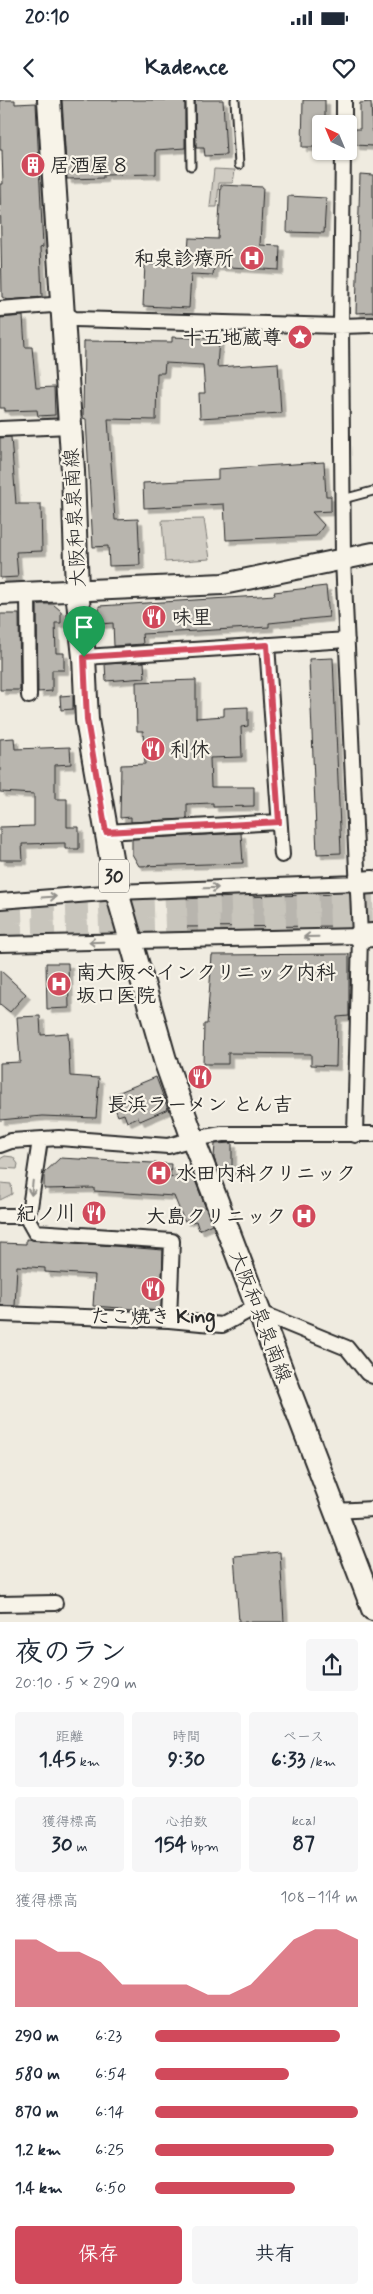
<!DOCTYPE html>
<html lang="ja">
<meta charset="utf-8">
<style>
body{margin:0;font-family:Mynerve,"Klee One",sans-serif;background:#f6f6f7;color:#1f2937;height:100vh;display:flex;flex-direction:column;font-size:19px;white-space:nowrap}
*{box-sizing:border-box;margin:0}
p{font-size:16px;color:#747a83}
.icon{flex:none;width:28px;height:28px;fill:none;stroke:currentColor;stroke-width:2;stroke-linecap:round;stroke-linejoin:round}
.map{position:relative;height:1522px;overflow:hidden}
.drawer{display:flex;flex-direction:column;background:#fff;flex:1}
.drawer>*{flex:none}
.needle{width:32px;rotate:316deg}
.fabs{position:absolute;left:312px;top:15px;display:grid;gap:10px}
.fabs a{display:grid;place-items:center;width:45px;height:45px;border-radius:5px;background:#fff;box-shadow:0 1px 4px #0004;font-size:25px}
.pin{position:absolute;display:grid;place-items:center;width:42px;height:42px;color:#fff;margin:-51px -21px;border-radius:50% 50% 50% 0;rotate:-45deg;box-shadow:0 0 5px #0007}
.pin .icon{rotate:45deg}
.round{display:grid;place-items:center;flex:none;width:52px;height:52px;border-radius:5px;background:#f6f6f7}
.head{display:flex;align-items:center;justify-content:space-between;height:85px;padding:0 15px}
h1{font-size:28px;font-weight:700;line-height:38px}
.figures{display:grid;grid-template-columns:repeat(3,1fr);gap:8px;height:85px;padding:5px 15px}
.figures div{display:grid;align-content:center;border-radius:5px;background:#f6f6f7;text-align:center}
.figures b{font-size:21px;font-weight:700}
.figures small{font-size:14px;font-weight:400}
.figures p{font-size:14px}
.chart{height:140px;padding:10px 15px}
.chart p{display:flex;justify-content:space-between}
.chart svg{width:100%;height:90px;margin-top:5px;fill:#d1495b;opacity:.7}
.button{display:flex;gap:10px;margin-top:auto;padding:10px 15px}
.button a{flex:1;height:58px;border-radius:5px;background:#d1495b;color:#fff;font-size:20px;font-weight:700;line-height:58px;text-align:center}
.button a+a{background:#f6f6f7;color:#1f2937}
ul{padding:0 15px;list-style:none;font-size:16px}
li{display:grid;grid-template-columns:80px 60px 1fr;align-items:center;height:38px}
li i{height:12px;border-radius:6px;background:#d1495b}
.status{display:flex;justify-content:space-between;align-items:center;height:35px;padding:0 25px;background:#fff;direction:ltr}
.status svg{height:14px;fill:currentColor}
header{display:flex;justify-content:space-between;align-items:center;height:65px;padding:0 15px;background:#fff;font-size:22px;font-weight:700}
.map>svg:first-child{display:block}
</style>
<div class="status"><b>20:10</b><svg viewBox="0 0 49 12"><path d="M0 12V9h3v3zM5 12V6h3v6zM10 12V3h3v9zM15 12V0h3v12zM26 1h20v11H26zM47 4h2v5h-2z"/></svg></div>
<header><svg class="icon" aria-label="back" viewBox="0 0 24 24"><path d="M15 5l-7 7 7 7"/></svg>Kadence<svg class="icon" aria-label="heart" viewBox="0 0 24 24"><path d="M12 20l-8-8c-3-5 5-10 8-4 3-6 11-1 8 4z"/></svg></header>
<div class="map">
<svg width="373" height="1522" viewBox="0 0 373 1522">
<defs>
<filter id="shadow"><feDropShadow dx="4.5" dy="4.5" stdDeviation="0" flood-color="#0004"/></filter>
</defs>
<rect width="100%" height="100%" fill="#efebe0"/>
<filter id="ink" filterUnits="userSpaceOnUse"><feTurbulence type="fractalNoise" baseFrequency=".02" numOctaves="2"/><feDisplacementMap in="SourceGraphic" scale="10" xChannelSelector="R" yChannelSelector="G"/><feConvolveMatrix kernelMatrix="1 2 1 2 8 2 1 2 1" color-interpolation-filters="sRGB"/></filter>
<g filter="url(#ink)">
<path fill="#cfcbc2" stroke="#7d7b76" d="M 214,69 L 235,70 L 233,83 L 219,83 L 217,107 L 210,107 Z
M 204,419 L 210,459 L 165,462 L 162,420 Z
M 5,1056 L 13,1057 L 18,1064 L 17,1069 L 0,1068 L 0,1059 Z
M 0,1083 L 11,1084 L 12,1094 L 0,1100 Z"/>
<path fill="#b8b5ae" stroke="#2b2b2b" filter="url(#shadow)" d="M 0,0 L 15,0 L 15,4 L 36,3 L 43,147 L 40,148 L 42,197 L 8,200 L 2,197 L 0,84 L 3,84 L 2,50 L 0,50 Z
M 62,0 L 185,0 L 185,48 L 156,50 L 156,74 L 103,75 L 103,78 L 67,79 Z
M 195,0 L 223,0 L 226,55 L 205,56 L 204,48 L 196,48 Z
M 303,0 L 325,0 L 325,24 L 321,24 L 321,47 L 302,47 Z
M 371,2 L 373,46 L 355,45 L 354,29 L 360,29 L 360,3 Z
M 360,74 L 373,75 L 373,212 L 356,213 Z
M 221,85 L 263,87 L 260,145 L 280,146 L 279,170 L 214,166 L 213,175 L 191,174 L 189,208 L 143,206 L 145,164 L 187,166 L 189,138 L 218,139 Z
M 288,96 L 326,98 L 324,133 L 287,132 Z
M 23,216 L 25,247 L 32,247 L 36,288 L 54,287 L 55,315 L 38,316 L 37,310 L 5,311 L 5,308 L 0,308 L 0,218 Z
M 172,237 L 219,239 L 217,267 L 278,263 L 281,313 L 200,318 L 199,293 L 205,293 L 203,265 L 165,263 L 164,273 L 157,273 L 156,320 L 108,319 L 115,420 L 138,419 L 140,465 L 109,466 L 108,446 L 93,447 L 86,319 L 83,318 L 84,241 L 172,242 Z
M 11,337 L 16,404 L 41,404 L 42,451 L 16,452 L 18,477 L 0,478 L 0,338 Z
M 324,362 L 326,396 L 331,396 L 331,411 L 312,412 L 324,425 L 316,436 L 226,440 L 224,404 L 144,408 L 143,383 L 218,379 L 218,369 Z
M 326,486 L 329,517 L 269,523 L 269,527 L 142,534 L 143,544 L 114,546 L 113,523 L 100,524 L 99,506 L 275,495 L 274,492 Z
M 41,504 L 53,504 L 61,511 L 61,523 L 55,523 L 56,553 L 64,553 L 64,570 L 52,570 L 52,591 L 38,592 L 37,505 Z
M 0,514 L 19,514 L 20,590 L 0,590 Z
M 333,558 L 341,753 L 317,754 L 309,559 Z
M 144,562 L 145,578 L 106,581 L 105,564 Z
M 196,580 L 196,618 L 224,616 L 224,608 L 248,607 L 248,626 L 241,627 L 242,657 L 210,658 L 211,687 L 254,687 L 254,706 L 213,707 L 213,703 L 187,704 L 187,719 L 131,722 L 131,717 L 120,718 L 121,665 L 145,664 L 143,631 L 137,631 L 136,582 Z
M 73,595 L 73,609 L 61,610 L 60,596 Z
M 14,638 L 15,649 L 70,647 L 71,664 L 55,665 L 55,699 L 67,699 L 67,727 L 79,727 L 79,749 L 65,749 L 65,743 L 22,744 L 23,760 L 0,760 L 0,727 L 34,726 L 34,694 L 0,692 L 0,639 Z
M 241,733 L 243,763 L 139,766 L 132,754 L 132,739 Z
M 342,794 L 342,826 L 177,827 L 177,799 Z
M 349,854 L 349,916 L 337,917 L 336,966 L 311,965 L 311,954 L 228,953 L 228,964 L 203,964 L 204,924 L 207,924 L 212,855 Z
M 46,863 L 68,863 L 69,908 L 47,909 Z
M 0,870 L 26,894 L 10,912 L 0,904 Z
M 40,916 L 41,935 L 68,933 L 70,976 L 99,978 L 96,1018 L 42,1016 L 0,1020 L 0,963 L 20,962 L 17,917 Z
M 156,977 L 168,1009 L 140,1021 L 138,1017 L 127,1022 L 124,1014 L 118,1016 L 110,996 Z
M 232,1043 L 232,1071 L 219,1071 L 214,1058 L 215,1044 Z
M 60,1058 L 171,1064 L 170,1078 L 191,1070 L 212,1124 L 199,1130 L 196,1121 L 192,1122 L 191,1119 L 184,1121 L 174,1096 L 94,1091 L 94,1088 L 44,1089 L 44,1073 Z
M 26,1139 L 163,1150 L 161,1211 L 93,1206 L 95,1175 L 45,1172 L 45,1168 L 17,1166 L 15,1206 L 0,1205 L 0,1143 L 26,1144 Z
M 280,1452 L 284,1522 L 239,1522 L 234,1456 Z"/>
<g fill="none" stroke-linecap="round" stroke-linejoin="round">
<path stroke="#c8c5bc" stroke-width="22" stroke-dasharray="22 11" stroke-linecap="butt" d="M 0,812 L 373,799
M 0,830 L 373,818"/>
<defs>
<path id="lane" d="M 190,0 L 191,66
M 235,0 L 239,65
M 343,399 L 373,391"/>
<path id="street" d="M 344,24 L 344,0
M 343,51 L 341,226 L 343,459 L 360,836 L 355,1035
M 0,209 L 52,205 L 74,219 L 341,226 L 373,225
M 0,329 L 70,326
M 28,493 L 29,596
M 267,545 L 282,755
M 84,557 L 347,540
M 106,732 L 279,722
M 0,801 L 117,792 L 358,783
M 0,844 L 360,836
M 0,1045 L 11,1041 L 59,1038 L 168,1046 L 193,1039 L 222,1034 L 373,1034
M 0,1116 L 26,1116 L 30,1107 L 40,1040
M 26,1116 L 35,1132 L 172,1141 L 169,1220
M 259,1212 L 347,1248 L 367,1273 L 373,1276
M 0,1214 L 169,1220 L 222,1225 L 257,1206
M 335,1411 L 373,1409
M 0,1504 L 55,1503"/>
<path id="secondary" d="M 0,494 L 223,484 L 373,453"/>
<path id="primary" d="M 49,0 L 73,371 L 77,491 L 84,557 L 87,620 L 117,792 L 165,960 L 193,1039 L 373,1509
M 358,783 L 373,782
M 360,836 L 373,835"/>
</defs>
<use href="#lane" stroke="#2b2b2b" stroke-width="11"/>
<use href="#street" stroke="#2b2b2b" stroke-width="18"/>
<use href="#secondary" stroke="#2b2b2b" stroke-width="24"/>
<use href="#primary" stroke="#2b2b2b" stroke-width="26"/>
<use href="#lane" stroke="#f7f3e8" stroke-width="7"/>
<use href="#street" stroke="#f7f3e8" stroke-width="14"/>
<use href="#secondary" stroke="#f7f3e8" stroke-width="20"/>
<use href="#primary" stroke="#f7f3e8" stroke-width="22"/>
</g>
<defs><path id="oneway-shaft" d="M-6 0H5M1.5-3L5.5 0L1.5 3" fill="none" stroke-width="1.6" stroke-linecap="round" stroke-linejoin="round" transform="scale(1.25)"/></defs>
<g stroke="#918f8a">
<use href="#oneway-shaft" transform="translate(211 788) rotate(-2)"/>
<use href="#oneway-shaft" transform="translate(49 797) rotate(-4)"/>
<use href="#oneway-shaft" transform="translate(311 837) rotate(179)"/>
<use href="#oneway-shaft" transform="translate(96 842) rotate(178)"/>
<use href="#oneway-shaft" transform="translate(32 1088) rotate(96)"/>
</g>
</g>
<g fill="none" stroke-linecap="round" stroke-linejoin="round" filter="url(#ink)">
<defs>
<path id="route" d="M 267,545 L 279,722 L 106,732 L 87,620 L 84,557 Z"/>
</defs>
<use href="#route" stroke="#fff" stroke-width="10"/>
<use href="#route" stroke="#d1495b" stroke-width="6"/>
</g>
<defs>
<symbol id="building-disc" viewBox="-11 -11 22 22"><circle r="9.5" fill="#d1495b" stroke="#f7f3e8"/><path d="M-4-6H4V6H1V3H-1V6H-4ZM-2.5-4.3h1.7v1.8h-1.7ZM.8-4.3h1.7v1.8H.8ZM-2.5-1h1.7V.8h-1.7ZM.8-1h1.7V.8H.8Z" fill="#fff"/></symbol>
<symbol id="hospital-disc" viewBox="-11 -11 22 22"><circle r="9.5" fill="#d1495b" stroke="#f7f3e8"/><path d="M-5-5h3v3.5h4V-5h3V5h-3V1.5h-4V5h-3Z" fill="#fff"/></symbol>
<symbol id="sight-disc" viewBox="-11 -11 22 22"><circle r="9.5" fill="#d1495b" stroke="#f7f3e8"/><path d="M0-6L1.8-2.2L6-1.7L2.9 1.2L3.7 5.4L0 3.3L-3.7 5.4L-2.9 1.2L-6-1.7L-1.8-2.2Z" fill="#fff"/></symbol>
<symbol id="restaurant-disc" viewBox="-11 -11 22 22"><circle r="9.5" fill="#d1495b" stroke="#f7f3e8"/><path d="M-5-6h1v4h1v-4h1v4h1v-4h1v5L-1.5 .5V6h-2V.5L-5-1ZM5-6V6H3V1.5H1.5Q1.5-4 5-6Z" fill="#fff"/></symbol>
</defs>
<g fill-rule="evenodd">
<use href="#building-disc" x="19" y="51" width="28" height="28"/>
<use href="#hospital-disc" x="238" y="144" width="28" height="28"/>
<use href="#sight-disc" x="286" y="223" width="28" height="28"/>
<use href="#restaurant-disc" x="140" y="503" width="28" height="28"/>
<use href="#restaurant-disc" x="139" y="635" width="28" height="28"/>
<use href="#hospital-disc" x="45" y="870" width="28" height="28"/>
<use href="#restaurant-disc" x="186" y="963" width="28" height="28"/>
<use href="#hospital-disc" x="145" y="1059" width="28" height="28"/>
<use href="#restaurant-disc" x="80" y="1099" width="28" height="28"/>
<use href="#hospital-disc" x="290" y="1102" width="28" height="28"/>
<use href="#restaurant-disc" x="139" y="1175" width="28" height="28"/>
</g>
<g text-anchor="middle" stroke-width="4.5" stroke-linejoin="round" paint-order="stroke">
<rect fill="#f7f3e8" stroke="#686764" stroke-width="1" x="99" y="759.5" width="30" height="33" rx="4"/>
<g font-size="19" font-weight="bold" fill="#2b2b2b">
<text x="114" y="783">30</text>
</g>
<g font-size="20" font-weight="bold" fill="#2b2b2b" stroke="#f7f3e8" text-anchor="start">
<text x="50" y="72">居酒屋８</text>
<text x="234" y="165" text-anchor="end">和泉診療所</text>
<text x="282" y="244" text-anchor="end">十五地蔵尊</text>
<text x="172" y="524">味里</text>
<text x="170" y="656">利休</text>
<text x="76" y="879">南大阪ペインクリニック内科<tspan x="76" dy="23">坂口医院</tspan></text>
<text x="200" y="1011" text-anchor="middle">長浜ラーメン とん吉</text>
<text x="176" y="1080">水田内科クリニック</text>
<text x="76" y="1120" text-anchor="end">紀ノ川</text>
<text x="286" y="1123" text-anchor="end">大島クリニック</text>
<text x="153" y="1223" text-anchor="middle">たこ焼き King</text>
</g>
<g font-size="20" fill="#2b2b2b" stroke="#f7f3e8">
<text transform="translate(74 418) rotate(-93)" y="7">大阪和泉泉南線</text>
<text transform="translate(261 1216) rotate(69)" y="7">大阪和泉泉南線</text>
</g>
</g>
</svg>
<div class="fabs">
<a><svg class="needle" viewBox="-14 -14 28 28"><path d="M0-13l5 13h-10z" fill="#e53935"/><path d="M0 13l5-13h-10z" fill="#747a83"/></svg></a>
</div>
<div class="pin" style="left:84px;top:557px;background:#1e9e55"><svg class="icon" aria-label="arrive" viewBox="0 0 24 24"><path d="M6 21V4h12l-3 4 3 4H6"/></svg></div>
</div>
<section class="drawer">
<div class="head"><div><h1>夜のラン</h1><p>20:10 · 5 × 290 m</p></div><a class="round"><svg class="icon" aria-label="share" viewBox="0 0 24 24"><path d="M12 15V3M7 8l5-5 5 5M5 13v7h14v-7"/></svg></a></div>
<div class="figures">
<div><p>距離</p><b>1.45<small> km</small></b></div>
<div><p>時間</p><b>9:30</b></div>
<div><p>ペース</p><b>6:33<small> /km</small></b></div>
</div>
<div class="figures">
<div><p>獲得標高</p><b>30<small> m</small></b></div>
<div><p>心拍数</p><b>154<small> bpm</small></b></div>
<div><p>kcal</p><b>87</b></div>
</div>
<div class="chart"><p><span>獲得標高</span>108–114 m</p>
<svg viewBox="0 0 160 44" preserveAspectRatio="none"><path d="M0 44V11L10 11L20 17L30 17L40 22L50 33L60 33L70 33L80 33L90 38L100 38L110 33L120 22L130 11L140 6L150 6L160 11V44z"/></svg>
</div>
<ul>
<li><b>290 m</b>6:23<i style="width:91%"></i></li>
<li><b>580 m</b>6:54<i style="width:66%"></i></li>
<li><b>870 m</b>6:14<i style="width:100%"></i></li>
<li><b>1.2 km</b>6:25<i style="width:88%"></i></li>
<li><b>1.4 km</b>6:50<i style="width:69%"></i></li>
</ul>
<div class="button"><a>保存</a><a>共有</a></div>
</section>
